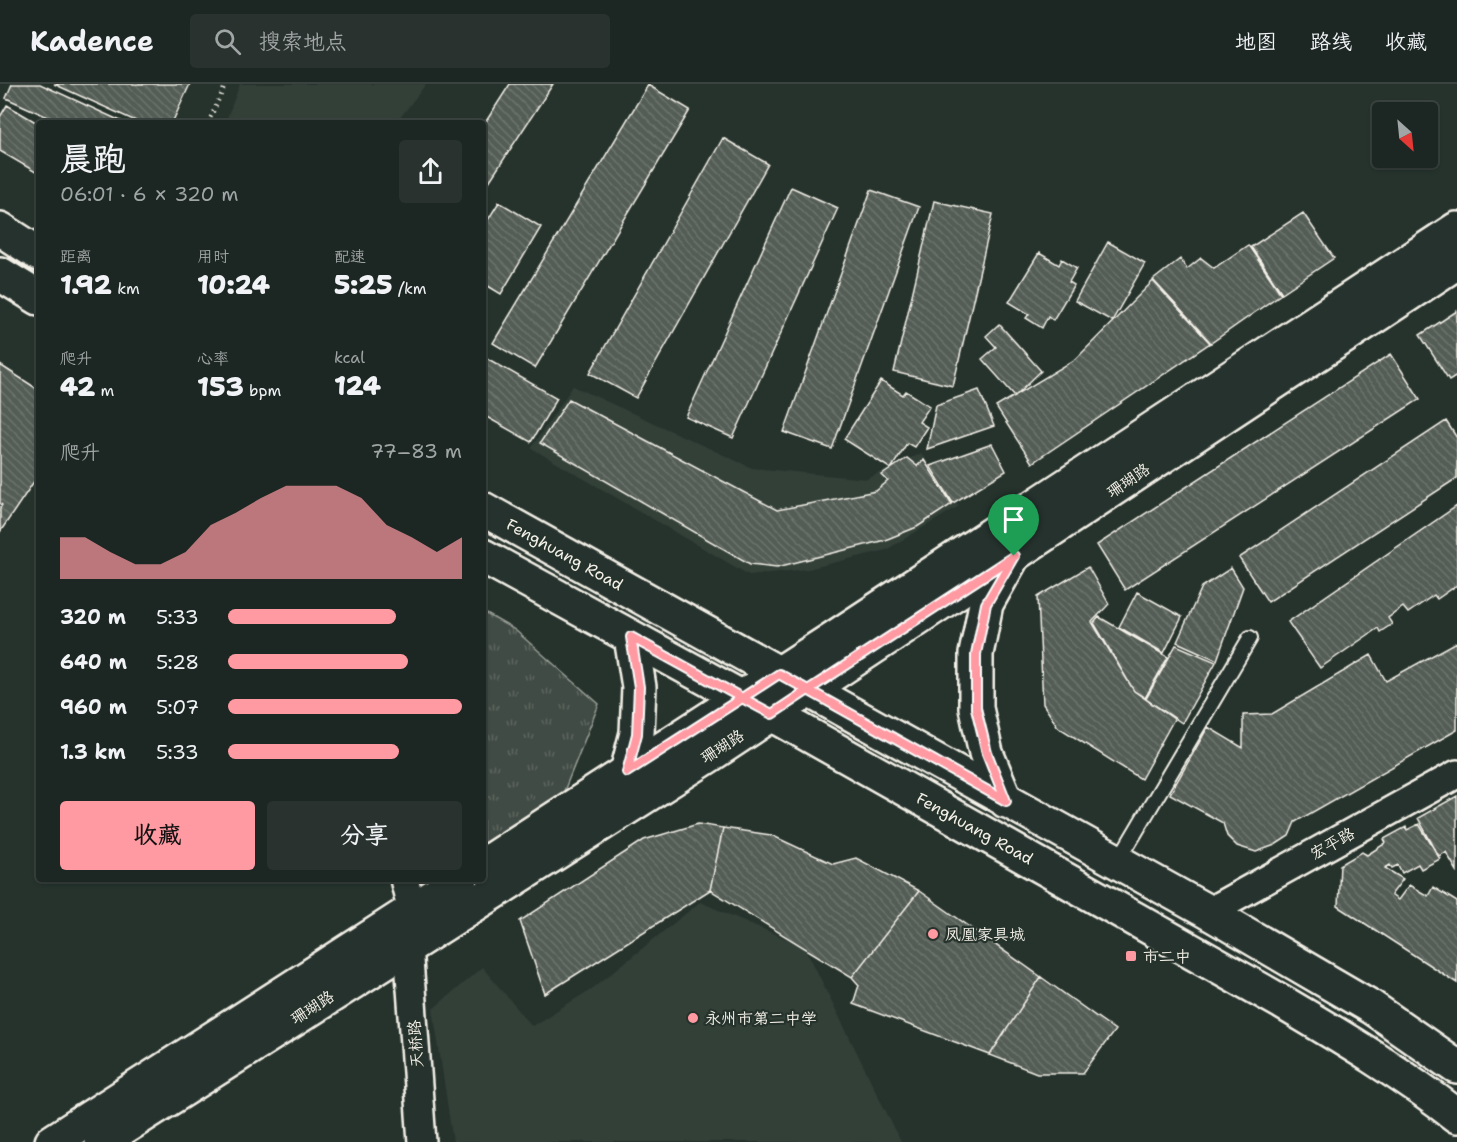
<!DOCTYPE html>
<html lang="zh">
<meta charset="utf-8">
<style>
body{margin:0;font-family:"Shantell Sans","LXGW WenKai TC",sans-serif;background:#29322f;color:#f1f3f6;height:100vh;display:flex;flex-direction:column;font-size:22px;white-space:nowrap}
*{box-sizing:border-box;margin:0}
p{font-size:20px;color:#a0a5a5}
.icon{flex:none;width:33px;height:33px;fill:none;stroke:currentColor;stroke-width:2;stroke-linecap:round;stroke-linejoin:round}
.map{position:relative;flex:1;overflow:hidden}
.details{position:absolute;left:36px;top:36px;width:450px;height:762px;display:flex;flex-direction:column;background:#1c2622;border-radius:6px;box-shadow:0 2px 4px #0004,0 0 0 2px #3a4340}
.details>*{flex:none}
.needle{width:39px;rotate:153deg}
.tools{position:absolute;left:1372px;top:18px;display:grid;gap:12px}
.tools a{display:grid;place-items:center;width:66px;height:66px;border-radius:6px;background:#1c2622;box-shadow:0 2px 4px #0004,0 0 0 2px #3a4340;font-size:30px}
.pin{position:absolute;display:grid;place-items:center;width:51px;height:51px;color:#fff;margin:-62px -26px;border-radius:50% 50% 50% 0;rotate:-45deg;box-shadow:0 0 6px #0007}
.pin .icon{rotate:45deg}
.round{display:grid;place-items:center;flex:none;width:63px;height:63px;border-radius:6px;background:#29322f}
.overview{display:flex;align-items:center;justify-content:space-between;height:102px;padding:0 24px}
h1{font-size:33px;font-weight:800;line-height:45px}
.metrics{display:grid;grid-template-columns:repeat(3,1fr);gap:9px;height:102px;padding:6px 24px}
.metrics div{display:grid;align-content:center}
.metrics b{font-size:26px;font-weight:800}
.metrics small{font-size:16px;font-weight:400}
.metrics p{font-size:16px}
.chart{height:168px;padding:12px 24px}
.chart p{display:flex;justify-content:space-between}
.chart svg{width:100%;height:108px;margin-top:6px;fill:#ff9aa2;opacity:.7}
.primary-button{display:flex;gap:12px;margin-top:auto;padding:12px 24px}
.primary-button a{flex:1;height:69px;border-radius:6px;background:#ff9aa2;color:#111;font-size:24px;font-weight:800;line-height:69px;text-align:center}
.primary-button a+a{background:#29322f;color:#f1f3f6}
ul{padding:0 24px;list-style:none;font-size:20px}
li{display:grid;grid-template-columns:96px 72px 1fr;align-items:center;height:45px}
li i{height:15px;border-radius:8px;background:#ff9aa2}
header{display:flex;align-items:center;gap:36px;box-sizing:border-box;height:84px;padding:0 30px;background:#1c2622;border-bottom:2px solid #3a4340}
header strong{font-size:28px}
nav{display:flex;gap:33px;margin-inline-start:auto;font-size:21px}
.search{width:420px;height:54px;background:#29322f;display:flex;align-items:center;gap:15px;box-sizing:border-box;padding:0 21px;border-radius:6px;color:#a0a5a5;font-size:22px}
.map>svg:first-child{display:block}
</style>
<header>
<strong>Kadence</strong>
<div class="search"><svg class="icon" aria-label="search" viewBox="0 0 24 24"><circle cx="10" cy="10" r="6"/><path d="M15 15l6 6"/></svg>搜索地点</div>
<nav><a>地图</a><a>路线</a><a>收藏</a></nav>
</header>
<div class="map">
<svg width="1457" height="1058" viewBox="0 0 1457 1058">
<defs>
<pattern id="grass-tufts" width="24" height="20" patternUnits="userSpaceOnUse" patternTransform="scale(1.5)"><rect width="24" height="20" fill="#414b45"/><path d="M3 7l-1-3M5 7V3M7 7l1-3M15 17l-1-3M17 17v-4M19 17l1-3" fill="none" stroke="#5d6560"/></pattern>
<pattern id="building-back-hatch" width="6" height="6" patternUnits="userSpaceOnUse" patternTransform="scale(1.5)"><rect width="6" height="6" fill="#525c55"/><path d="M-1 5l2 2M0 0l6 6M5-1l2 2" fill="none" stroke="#6c746d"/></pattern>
</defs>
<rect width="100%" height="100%" fill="#26332d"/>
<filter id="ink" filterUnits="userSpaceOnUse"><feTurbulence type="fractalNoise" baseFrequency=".0167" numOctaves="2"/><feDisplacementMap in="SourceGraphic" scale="12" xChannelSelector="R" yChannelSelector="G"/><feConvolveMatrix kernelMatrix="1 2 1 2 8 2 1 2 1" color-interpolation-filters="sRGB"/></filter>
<g filter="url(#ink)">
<path fill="#333f39" d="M 240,0 L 426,0 L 396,39 L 225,39 Z
M 573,302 L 752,384 L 867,395 L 921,369 L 959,422 L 886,466 L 808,485 L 749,491 L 531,364 Z
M 700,818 L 805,863 L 901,1058 L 453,1058 L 433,925 L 482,883 L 532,942 L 593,904 Z"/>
<path fill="url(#grass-tufts)" stroke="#9a9e96" stroke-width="1.5" d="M 483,528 L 515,546 L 599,620 L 562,712 L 483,764 Z"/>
<path fill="url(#building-back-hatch)" stroke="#f4f1e8" stroke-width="1.5" d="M 12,0 L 40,0 L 125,39 L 61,39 L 6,14 Z
M 54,0 L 190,0 L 172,39 L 140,39 Z
M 510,0 L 553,0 L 483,107 L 483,42 Z
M 648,1 L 690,26 L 535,284 L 493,259 Z
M 7,21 L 39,40 L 39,90 L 0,67 L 0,33 Z
M 723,54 L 768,80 L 636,314 L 590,289 Z
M 791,103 L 838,124 L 733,354 L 686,333 Z
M 871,106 L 919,123 L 832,365 L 784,348 Z
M 934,117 L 993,130 L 953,302 L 894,288 Z
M 499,118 L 541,143 L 501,210 L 483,199 L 483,144 Z
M 1303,129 L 1334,174 L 1282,209 L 1251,163 Z
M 1108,158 L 1145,179 L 1112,237 L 1075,217 Z
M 1248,161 L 1281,210 L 1211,259 L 1153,196 L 1180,175 L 1187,185 L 1201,174 L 1214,184 Z
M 1039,169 L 1059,181 L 1062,175 L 1077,184 L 1069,198 L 1074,201 L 1053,236 L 1048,232 L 1042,244 L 1026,234 L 1029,230 L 1009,218 Z
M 1153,197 L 1210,259 L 1032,379 L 996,323 L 1076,275 Z
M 1457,227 L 1457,291 L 1449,296 L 1420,251 Z
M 999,240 L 1041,287 L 1015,312 L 982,275 L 996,263 L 986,252 Z
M 1391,270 L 1420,315 L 1125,506 L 1097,461 Z
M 483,272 L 557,314 L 531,358 L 483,331 Z
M 0,281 L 39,306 L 39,390 L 0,448 L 0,424 L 2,421 L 0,419 Z
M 881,297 L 903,311 L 906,307 L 930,322 L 919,338 L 927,343 L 914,363 L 907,359 L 891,385 L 844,355 Z
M 979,306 L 994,342 L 927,365 L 936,321 Z
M 569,315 L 777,426 L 876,407 L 888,397 L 882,391 L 907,374 L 917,382 L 924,376 L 952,420 L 917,443 L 885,456 L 777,483 L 750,480 L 540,359 Z
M 1446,337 L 1457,354 L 1457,394 L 1268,518 L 1239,474 Z
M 992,360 L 1006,387 L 953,419 L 930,382 Z
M 1457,422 L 1457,501 L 1437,515 L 1434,511 L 1408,529 L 1403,523 L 1388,534 L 1392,540 L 1380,548 L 1378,544 L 1320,584 L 1288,538 Z
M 1088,483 L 1109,520 L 1092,538 L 1134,607 L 1174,635 L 1141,695 L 1058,643 L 1043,620 L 1038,513 Z
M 1231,484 L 1243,503 L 1217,576 L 1177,558 L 1202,503 Z
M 1137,508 L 1182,533 L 1164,569 L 1119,543 Z
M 1099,533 L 1168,573 L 1145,614 L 1134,607 L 1094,539 Z
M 1457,558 L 1457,646 L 1295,738 L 1289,752 L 1275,761 L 1256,768 L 1237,762 L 1227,752 L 1223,739 L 1170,710 L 1208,643 L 1243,664 L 1243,631 L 1272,630 L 1371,571 L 1386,597 Z
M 1176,561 L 1216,578 L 1182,639 L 1146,615 Z
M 1457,712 L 1457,787 L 1446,768 L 1439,772 L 1418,734 Z
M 698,740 L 723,744 L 710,806 L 545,910 L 520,837 L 644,756 Z
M 1419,740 L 1440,775 L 1421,785 L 1418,780 L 1402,789 L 1398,781 L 1392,784 L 1390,781 L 1385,784 L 1403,795 L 1391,811 L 1398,816 L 1409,801 L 1428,812 L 1433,803 L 1457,818 L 1457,899 L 1338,822 L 1340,781 L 1362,768 L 1367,771 L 1386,759 L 1384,755 L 1406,743 L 1407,746 Z
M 723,744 L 771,751 L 833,780 L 856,774 L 919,807 L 852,893 L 710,806 Z
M 919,807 L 1041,893 L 990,971 L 853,920 L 859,901 L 852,893 Z
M 1041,893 L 1115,946 L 1083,989 L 1037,989 L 990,971 Z"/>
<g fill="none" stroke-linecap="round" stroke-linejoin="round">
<defs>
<path id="lane" d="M 1117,779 L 1250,554"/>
<path id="street" d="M 404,795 L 412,827
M 1208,828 L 1457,690
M 408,862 L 422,1058"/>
<path id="secondary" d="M 483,781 L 834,554 L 1457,145
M 52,1058 L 461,795
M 101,1058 L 710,671 L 1457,178"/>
<path id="primary" d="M 0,145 L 39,170
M 0,190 L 39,214
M 483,425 L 1208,828 L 1371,923 L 1457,983
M 483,472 L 772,630 L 1282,918 C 1341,953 1402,989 1457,1032
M 627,688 L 637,649 L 639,603 L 631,553
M 1006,717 L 986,669 L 976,624 L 976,570 L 986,520 L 1013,472"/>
</defs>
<use href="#lane" stroke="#f4f1e8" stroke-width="18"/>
<use href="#street" stroke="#f4f1e8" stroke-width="32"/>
<use href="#secondary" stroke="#f4f1e8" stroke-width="38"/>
<use href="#primary" stroke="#f4f1e8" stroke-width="38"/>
<path stroke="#f4f1e8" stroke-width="4" stroke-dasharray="1.5 4.5" stroke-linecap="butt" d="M 208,39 L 226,0"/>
<use href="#lane" stroke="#26332d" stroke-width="14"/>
<use href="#street" stroke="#26332d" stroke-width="27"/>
<use href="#secondary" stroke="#26332d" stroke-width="33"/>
<use href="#primary" stroke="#26332d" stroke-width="33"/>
</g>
</g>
<g fill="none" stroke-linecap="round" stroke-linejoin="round" filter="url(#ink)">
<defs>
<path id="route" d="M 1014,472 L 808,606 L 779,590 L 742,614 L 631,553 L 639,603 L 637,650 L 627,688 L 742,614 L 772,630 L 808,606 L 1006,717 L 987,669 L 976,624 L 976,570 L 986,520 L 1014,472"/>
</defs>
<use href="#route" stroke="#fff" stroke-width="12"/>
<use href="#route" stroke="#ff9aa2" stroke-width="8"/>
</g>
<g fill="#ff9aa2" stroke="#26332d" stroke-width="2">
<circle cx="933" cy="850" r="6"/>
<rect x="1125" y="866" width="12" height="12" rx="3"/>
<circle cx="693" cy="934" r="6"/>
</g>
<g text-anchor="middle" stroke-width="4.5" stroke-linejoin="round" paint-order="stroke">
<g font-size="16" fill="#f4f1e8" stroke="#26332d">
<text transform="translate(1128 396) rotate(-34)" y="6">珊瑚路</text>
<text transform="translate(565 470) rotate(29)" y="6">Fenghuang Road</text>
<text transform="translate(722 662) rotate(-33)" y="6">珊瑚路</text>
<text transform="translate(975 744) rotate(29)" y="6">Fenghuang Road</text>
<text transform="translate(1332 759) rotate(-29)" y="6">宏平路</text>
<text transform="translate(312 923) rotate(-33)" y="6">珊瑚路</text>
<text transform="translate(415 960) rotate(-94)" y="6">天桥路</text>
</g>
<g font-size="16" fill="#f4f1e8" stroke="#26332d" text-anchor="start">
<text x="945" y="856">凤凰家具城</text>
<text x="1143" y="878">市二中</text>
<text x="705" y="940">永州市第二中学</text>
</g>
</g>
</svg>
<div class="tools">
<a><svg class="needle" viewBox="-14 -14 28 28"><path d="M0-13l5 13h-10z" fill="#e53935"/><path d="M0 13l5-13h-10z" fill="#a0a5a5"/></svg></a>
</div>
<div class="pin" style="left:1014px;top:472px;background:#1e9e55"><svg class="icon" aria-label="arrive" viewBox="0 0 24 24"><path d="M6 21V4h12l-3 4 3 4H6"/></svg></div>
<section class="details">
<div class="overview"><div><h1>晨跑</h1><p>06:01 · 6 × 320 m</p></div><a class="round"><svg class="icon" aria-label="share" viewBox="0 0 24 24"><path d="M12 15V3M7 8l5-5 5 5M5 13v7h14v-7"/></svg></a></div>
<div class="metrics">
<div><p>距离</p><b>1.92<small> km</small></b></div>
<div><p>用时</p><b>10:24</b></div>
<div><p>配速</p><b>5:25<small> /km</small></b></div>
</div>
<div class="metrics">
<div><p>爬升</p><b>42<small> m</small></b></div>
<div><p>心率</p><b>153<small> bpm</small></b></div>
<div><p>kcal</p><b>124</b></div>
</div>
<div class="chart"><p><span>爬升</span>77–83 m</p>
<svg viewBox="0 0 160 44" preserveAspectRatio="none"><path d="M0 44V27L10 27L20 33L30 38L40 38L50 33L60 22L70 17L80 11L90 6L100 6L110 6L120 11L130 22L140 27L150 33L160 27V44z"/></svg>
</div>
<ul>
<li><b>320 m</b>5:33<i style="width:72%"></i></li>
<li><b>640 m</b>5:28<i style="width:77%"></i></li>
<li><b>960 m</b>5:07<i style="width:100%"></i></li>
<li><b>1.3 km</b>5:33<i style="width:73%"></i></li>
</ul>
<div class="primary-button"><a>收藏</a><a>分享</a></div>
</section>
</div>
